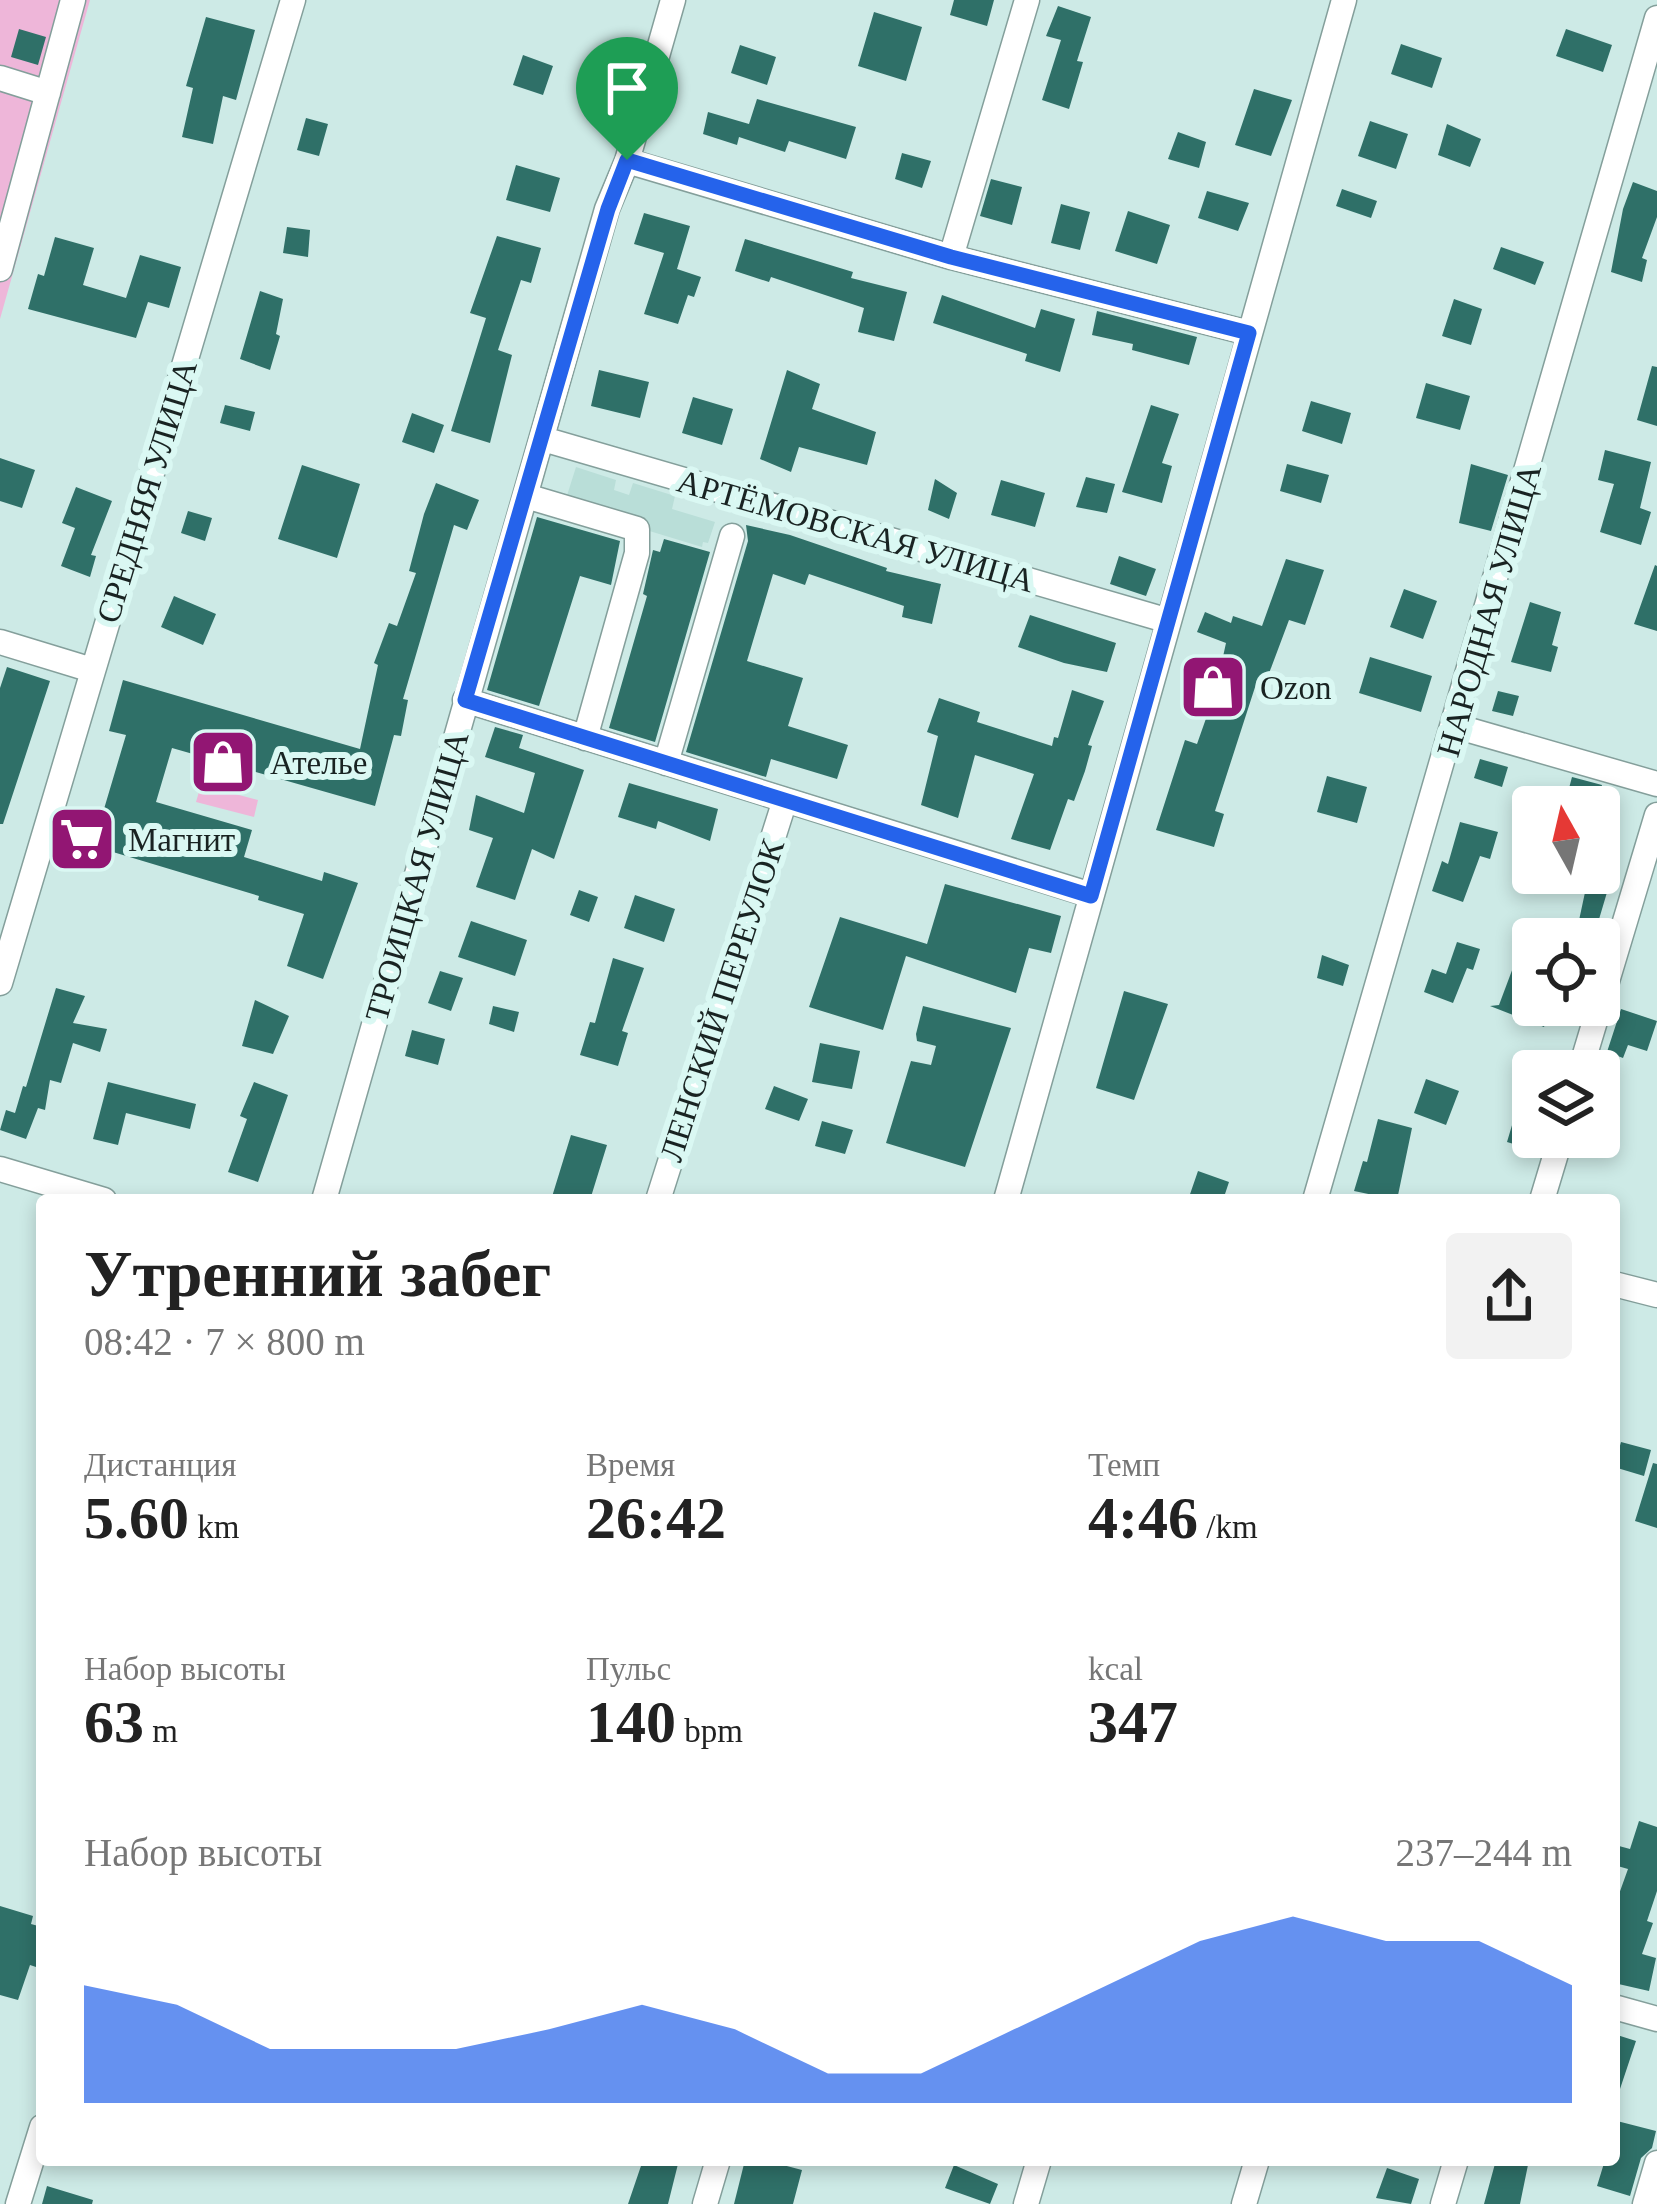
<!DOCTYPE html>
<html lang="ru">
<meta charset="utf-8">
<style>
body{margin:0;font-family:"Times New Roman",serif;background:#f2f2f2;color:#222;height:100vh;display:flex;flex-direction:column;font-size:45px;white-space:nowrap}
*{box-sizing:border-box;margin:0}
p{font-size:39px;color:#767676}
.icon{flex:none;width:66px;height:66px;fill:none;stroke:currentColor;stroke-width:2;stroke-linecap:round;stroke-linejoin:round}
.map{position:relative;flex:1;overflow:hidden}
.sheet{position:absolute;left:36px;top:1194px;width:1584px;height:972px;display:flex;flex-direction:column;background:#fff;border-radius:12px;box-shadow:0 6px 18px #0003}
.sheet>*{flex:none}
.needle{width:78px;rotate:352deg}
.buttons{position:absolute;left:1512px;top:786px;display:grid;gap:24px}
.buttons a{display:grid;place-items:center;width:108px;height:108px;border-radius:12px;background:#fff;box-shadow:0 6px 18px #0003;font-size:60px}
.pin{position:absolute;display:grid;place-items:center;width:102px;height:102px;color:#fff;margin:-123px -51px;border-radius:50% 50% 50% 0;rotate:-45deg;box-shadow:0 0 12px #0007}
.pin .icon{rotate:45deg}
.round{display:grid;place-items:center;flex:none;width:126px;height:126px;border-radius:12px;background:#f2f2f2}
.summary{display:flex;align-items:center;justify-content:space-between;height:204px;padding:0 48px}
h1{font-size:66px;font-weight:800;line-height:90px}
.stats{display:grid;grid-template-columns:repeat(3,1fr);gap:18px;height:204px;padding:12px 48px}
.stats div{display:grid;align-content:center}
.stats b{font-size:60px;font-weight:800}
.stats small{font-size:33px;font-weight:400}
.stats p{font-size:33px}
.chart{height:336px;padding:24px 48px}
.chart p{display:flex;justify-content:space-between}
.chart svg{width:100%;height:216px;margin-top:12px;fill:#2563eb;opacity:.7}
.map>svg:first-child{display:block}
</style>
<div class="map">
<svg width="1657" height="2204" viewBox="0 0 1657 2204">
<rect width="100%" height="100%" fill="#cdeae6"/>
<path fill="#b9ded8" d="M 576,467 L 616,480 L 614,490 L 629,495 L 633,483 L 675,496 L 672,509 L 715,522 L 708,543 L 703,542 L 702,547 L 564,505 Z"/>
<path fill="#eeb6d9" d="M 0,0 L 90,0 L 0,319 Z
M 201,785 L 258,800 L 254,817 L 196,802 Z"/>
<path fill="#2f7068" d="M 954,0 L 994,0 L 987,26 L 950,15 Z
M 1058,6 L 1091,17 L 1077,61 L 1083,62 L 1069,109 L 1042,100 L 1061,40 L 1046,36 Z
M 874,12 L 922,27 L 906,81 L 858,66 Z
M 206,17 L 255,30 L 236,100 L 223,96 L 213,144 L 182,137 L 193,88 L 186,86 Z
M 19,29 L 46,37 L 38,65 L 11,57 Z
M 1566,29 L 1612,45 L 1603,72 L 1556,56 Z
M 1401,44 L 1442,58 L 1432,88 L 1391,74 Z
M 740,45 L 776,57 L 767,85 L 731,73 Z
M 523,55 L 553,66 L 543,95 L 513,85 Z
M 1254,89 L 1292,100 L 1271,156 L 1235,145 Z
M 757,99 L 856,127 L 846,159 L 789,141 L 785,152 L 739,137 L 737,145 L 703,134 L 708,112 L 749,124 Z
M 306,118 L 328,124 L 319,156 L 297,150 Z
M 1370,121 L 1408,134 L 1396,169 L 1358,156 Z
M 1447,124 L 1481,139 L 1470,167 L 1438,155 Z
M 1178,132 L 1206,142 L 1199,168 L 1168,159 Z
M 902,153 L 931,161 L 922,188 L 895,179 Z
M 516,165 L 560,178 L 550,212 L 506,200 Z
M 991,179 L 1022,187 L 1012,225 L 980,216 Z
M 1633,182 L 1657,191 L 1657,217 L 1642,258 L 1647,260 L 1642,282 L 1611,272 L 1623,209 Z
M 1342,189 L 1377,201 L 1371,218 L 1336,206 Z
M 1207,191 L 1249,203 L 1238,231 L 1198,218 Z
M 1061,204 L 1090,212 L 1080,250 L 1051,243 Z
M 1128,211 L 1170,225 L 1157,264 L 1115,251 Z
M 644,213 L 690,226 L 677,269 L 701,277 L 694,297 L 688,295 L 678,324 L 644,314 L 664,253 L 634,244 Z
M 287,227 L 310,230 L 308,257 L 283,253 Z
M 497,236 L 541,248 L 531,283 L 521,280 L 498,350 L 512,355 L 490,443 L 451,431 L 486,318 L 470,313 Z
M 55,237 L 94,248 L 83,285 L 126,298 L 140,255 L 181,267 L 169,308 L 148,302 L 136,338 L 28,309 L 38,274 L 44,276 Z
M 745,239 L 853,272 L 851,278 L 907,292 L 894,341 L 858,332 L 864,308 L 771,277 L 769,282 L 735,271 Z
M 1501,247 L 1544,262 L 1535,285 L 1493,269 Z
M 260,291 L 283,299 L 276,334 L 280,336 L 270,370 L 240,359 Z
M 942,295 L 1035,328 L 1041,309 L 1075,319 L 1060,372 L 1025,361 L 1027,354 L 933,323 Z
M 1454,299 L 1482,309 L 1471,345 L 1442,336 Z
M 1097,311 L 1197,337 L 1189,365 L 1132,350 L 1133,344 L 1092,335 Z
M 1652,366 L 1657,367 L 1657,426 L 1637,420 Z
M 599,370 L 649,382 L 640,418 L 591,406 Z
M 787,370 L 820,384 L 812,409 L 876,432 L 867,465 L 799,447 L 791,472 L 760,459 Z
M 1426,383 L 1470,396 L 1460,430 L 1416,418 Z
M 693,397 L 733,409 L 722,445 L 682,433 Z
M 1311,401 L 1351,413 L 1342,444 L 1302,431 Z
M 225,405 L 255,412 L 250,431 L 220,423 Z
M 1151,405 L 1179,414 L 1162,463 L 1172,466 L 1162,503 L 1122,492 Z
M 412,413 L 444,425 L 434,453 L 402,442 Z
M 1605,450 L 1651,462 L 1640,508 L 1651,512 L 1641,545 L 1600,532 L 1614,484 L 1598,480 Z
M 0,458 L 35,470 L 22,508 L 0,501 Z
M 1287,464 L 1329,475 L 1321,503 L 1280,491 Z
M 1471,464 L 1508,475 L 1491,531 L 1459,523 Z
M 302,465 L 360,484 L 337,558 L 278,539 Z
M 1086,477 L 1115,484 L 1107,513 L 1076,507 Z
M 935,479 L 957,493 L 949,519 L 928,510 Z
M 1001,480 L 1045,493 L 1035,527 L 991,515 Z
M 436,483 L 479,500 L 467,530 L 454,525 L 403,699 L 408,700 L 401,736 L 394,735 L 375,806 L 172,748 L 156,802 L 252,830 L 244,857 L 322,881 L 324,872 L 358,883 L 323,979 L 287,966 L 304,914 L 258,900 L 259,896 L 93,846 L 126,735 L 109,731 L 123,680 L 360,749 L 378,665 L 374,663 L 389,623 L 397,626 L 416,573 L 409,571 L 424,514 Z
M 76,487 L 112,501 L 91,555 L 96,556 L 90,577 L 61,566 L 75,528 L 62,523 Z
M 188,511 L 212,518 L 205,541 L 181,533 Z
M 537,517 L 620,541 L 611,585 L 580,576 L 539,706 L 487,690 Z
M 746,525 L 790,535 L 887,568 L 886,571 L 941,584 L 932,624 L 902,617 L 904,606 L 809,574 L 805,585 L 773,574 L 747,661 L 803,678 L 788,726 L 848,745 L 837,779 L 771,759 L 766,777 L 686,752 L 748,541 Z
M 664,539 L 710,552 L 655,742 L 609,728 L 647,596 L 643,594 L 653,550 L 660,552 Z
M 1119,556 L 1156,569 L 1146,596 L 1110,584 Z
M 1286,559 L 1324,570 L 1305,625 L 1289,620 L 1265,684 L 1257,681 L 1215,811 L 1224,814 L 1214,847 L 1156,830 L 1185,740 L 1197,744 L 1215,693 L 1226,643 L 1197,632 L 1205,612 L 1231,623 L 1233,616 L 1262,626 Z
M 1655,565 L 1657,566 L 1657,631 L 1634,624 Z
M 1404,589 L 1437,601 L 1423,639 L 1390,627 Z
M 174,596 L 216,614 L 203,645 L 161,627 Z
M 1530,602 L 1561,612 L 1552,645 L 1558,647 L 1551,672 L 1511,662 Z
M 1030,615 L 1116,643 L 1107,672 L 1064,663 L 1018,647 Z
M 1370,657 L 1432,676 L 1421,712 L 1359,693 Z
M 7,667 L 50,681 L 3,824 L 0,824 L 0,688 Z
M 1072,690 L 1104,701 L 1088,745 L 1092,746 L 1085,771 L 1074,801 L 1068,799 L 1050,850 L 1011,839 L 1034,774 L 975,755 L 958,818 L 921,805 L 938,736 L 927,732 L 939,698 L 980,712 L 977,722 L 1052,746 L 1054,737 L 1058,738 Z
M 1498,691 L 1519,696 L 1513,716 L 1492,711 Z
M 495,727 L 523,735 L 519,748 L 584,770 L 554,859 L 532,849 L 515,900 L 476,887 L 493,838 L 469,830 L 476,795 L 524,813 L 535,773 L 485,757 Z
M 1480,759 L 1508,767 L 1502,787 L 1474,778 Z
M 1327,776 L 1367,787 L 1357,823 L 1317,812 Z
M 1572,777 L 1602,785 L 1596,807 L 1564,807 Z
M 629,783 L 718,809 L 710,841 L 658,821 L 656,829 L 618,817 Z
M 1460,822 L 1498,832 L 1490,859 L 1480,856 L 1463,902 L 1432,891 L 1442,861 L 1448,864 Z
M 1587,883 L 1608,889 L 1597,926 L 1606,928 L 1602,939 L 1575,939 Z
M 945,884 L 1061,916 L 1051,953 L 1029,948 L 1016,993 L 906,956 L 883,1030 L 809,1007 L 840,917 L 927,944 Z
M 579,890 L 598,897 L 589,922 L 570,915 Z
M 635,895 L 675,909 L 664,942 L 624,928 Z
M 471,921 L 527,940 L 515,976 L 458,957 Z
M 1457,942 L 1480,949 L 1473,970 L 1467,968 L 1453,1003 L 1424,992 L 1432,969 L 1446,974 Z
M 1322,955 L 1349,965 L 1343,986 L 1317,978 Z
M 613,958 L 644,968 L 622,1031 L 628,1033 L 618,1066 L 580,1055 L 590,1022 L 595,1023 Z
M 1514,965 L 1533,971 L 1533,1005 L 1552,1005 L 1544,1027 L 1490,1006 L 1499,1005 Z
M 440,971 L 463,978 L 451,1011 L 428,1003 Z
M 56,988 L 85,996 L 73,1023 L 107,1029 L 100,1052 L 73,1043 L 61,1083 L 50,1080 L 45,1110 L 38,1108 L 26,1139 L 0,1130 L 6,1110 L 15,1113 L 23,1086 L 26,1087 Z
M 1124,991 L 1168,1004 L 1134,1100 L 1096,1088 Z
M 255,1000 L 289,1016 L 273,1054 L 242,1046 Z
M 493,1006 L 519,1012 L 514,1032 L 489,1024 Z
M 923,1006 L 1011,1028 L 965,1167 L 886,1143 L 911,1061 L 931,1065 L 936,1046 L 917,1041 L 916,1034 Z
M 1621,1009 L 1657,1021 L 1647,1051 L 1628,1045 L 1623,1058 L 1607,1052 Z
M 412,1030 L 445,1039 L 438,1065 L 405,1056 Z
M 820,1043 L 860,1051 L 852,1089 L 812,1082 Z
M 1426,1079 L 1459,1091 L 1446,1125 L 1414,1113 Z
M 108,1082 L 196,1104 L 190,1129 L 126,1113 L 118,1145 L 93,1139 Z
M 254,1082 L 288,1095 L 258,1182 L 228,1172 L 247,1119 L 240,1116 Z
M 774,1086 L 808,1099 L 799,1121 L 765,1109 Z
M 1518,1105 L 1533,1110 L 1533,1150 L 1507,1142 Z
M 1378,1119 L 1412,1128 L 1397,1200 L 1354,1191 L 1363,1161 L 1367,1162 Z
M 822,1121 L 853,1130 L 845,1154 L 815,1146 Z
M 571,1135 L 607,1145 L 590,1200 L 551,1200 Z
M 1198,1171 L 1229,1182 L 1223,1200 L 1188,1200 Z
M 1621,1442 L 1651,1450 L 1644,1476 L 1614,1467 Z
M 1653,1463 L 1657,1464 L 1657,1528 L 1635,1521 Z
M 1639,1821 L 1657,1827 L 1657,1891 L 1647,1921 L 1653,1923 L 1642,1954 L 1656,1958 L 1649,1991 L 1614,1983 L 1614,1908 L 1628,1869 L 1614,1865 L 1619,1846 L 1630,1849 Z
M 0,1906 L 33,1916 L 31,1924 L 42,1927 L 42,1969 L 30,1965 L 18,2000 L 0,1995 Z
M 1614,2034 L 1636,2041 L 1617,2098 L 1614,2097 Z
M 1617,2121 L 1656,2131 L 1652,2148 L 1641,2158 L 1630,2196 L 1597,2186 L 1605,2160 L 1614,2160 Z
M 643,2160 L 679,2160 L 668,2204 L 628,2204 Z
M 745,2160 L 764,2160 L 802,2170 L 793,2204 L 734,2204 Z
M 1496,2160 L 1529,2160 L 1520,2204 L 1484,2204 Z
M 954,2165 L 998,2184 L 990,2204 L 945,2188 Z
M 1387,2168 L 1419,2179 L 1411,2204 L 1376,2198 Z
M 47,2186 L 93,2200 L 92,2204 L 42,2204 Z"/>
<g fill="none" stroke-linecap="round" stroke-linejoin="round">
<defs>
<path id="minor" d="M 0,78 L 48,93
M 627,161 L 951,257 L 1249,333
M 951,257 L 1027,0
M 0,269 L 73,0
M 543,439 L 1169,621
M 526,496 L 637,529 L 637,553 L 585,738
M 0,642 L 92,670
M 465,700 L 1091,895
M 1455,726 L 1657,784
M 666,763 L 732,536
M 0,983 L 293,0
M 1580,1071 L 1657,815
M 0,1169 L 104,1200
M 324,1200 L 607,209 L 627,161 L 673,0
M 658,1200 L 785,800
M 1006,1200 L 1344,0
M 1315,1200 L 1657,18
M 1542,1200 L 1561,1137
M 1614,1284 L 1657,1295
M 1614,2007 L 1657,2019
M 18,2204 L 42,2127
M 705,2204 L 718,2160
M 1026,2204 L 1039,2160
M 1244,2204 L 1257,2160
M 1443,2204 L 1456,2160
M 1645,2204 L 1657,2163"/>
</defs>
<use href="#minor" stroke="#849f9b" stroke-width="27"/>
<use href="#minor" stroke="#fff" stroke-width="24"/>
</g>
<g fill="none" stroke-linecap="round" stroke-linejoin="round">
<defs>
<path id="route" d="M 627,160 L 951,257 L 1249,333 L 1091,896 L 465,700 L 608,209 Z"/>
</defs>
<use href="#route" stroke="#fff" stroke-width="24"/>
<use href="#route" stroke="#2563eb" stroke-width="15"/>
</g>
<defs>
<symbol id="shop-square" viewBox="-11 -11 22 22"><rect x="-9" y="-9" width="18" height="18" rx="4" fill="#921673" stroke="#daf8f3"/><path d="M-5-2.5h2.3a2.7 3.5 0 0 1 5.4 0H5L5.5 6h-11ZM-1.5-2.5h3a1.5 2.3 0 0 0-3 0Z" fill="#fff"/></symbol>
<symbol id="supermarket-square" viewBox="-11 -11 22 22"><rect x="-9" y="-9" width="18" height="18" rx="4" fill="#921673" stroke="#daf8f3"/><path d="M-6-5.5h2.5l.6 2H6L4.5 2H-2.5L-4.4-4H-6ZM-1.5 3.2a1.3 1.3 0 1 0 .1 0ZM3 3.2a1.3 1.3 0 1 0 .1 0Z" fill="#fff"/></symbol>
</defs>
<g fill-rule="evenodd">
<use href="#shop-square" x="1175" y="649" width="76" height="76"/>
<use href="#shop-square" x="185" y="724" width="76" height="76"/>
<use href="#supermarket-square" x="44" y="801" width="76" height="76"/>
</g>
<g text-anchor="middle" stroke-width="12" stroke-linejoin="round" paint-order="stroke">
<g font-size="33" fill="#192322" stroke="#daf8f3">
<text transform="translate(146 491) rotate(-73)" y="12">СРЕДНЯЯ УЛИЦА</text>
<text transform="translate(856 530) rotate(16)" y="12">АРТЁМОВСКАЯ УЛИЦА</text>
<text transform="translate(1488 610) rotate(-74)" y="12">НАРОДНАЯ УЛИЦА</text>
<text transform="translate(416 876) rotate(-74)" y="12">ТРОИЦКАЯ УЛИЦА</text>
<text transform="translate(721 1000) rotate(-72)" y="12">ЛЕНСКИЙ ПЕРЕУЛОК</text>
</g>
<g font-size="33" fill="#192322" stroke="#daf8f3" text-anchor="start">
<text x="1260" y="699">Ozon</text>
<text x="270" y="774">Ателье</text>
<text x="128" y="851">Магнит</text>
</g>
</g>
</svg>
<div class="buttons">
<a><svg class="needle" viewBox="-14 -14 28 28"><path d="M0-13l5 13h-10z" fill="#e53935"/><path d="M0 13l5-13h-10z" fill="#767676"/></svg></a>
<a><svg class="icon" aria-label="locate" viewBox="0 0 24 24"><circle cx="12" cy="12" r="6"/><path d="M12 2v4M12 18v4M2 12h4M18 12h4"/></svg></a>
<a><svg class="icon" aria-label="layers" viewBox="0 0 24 24"><path d="M12 4l9 5-9 5-9-5zM3 14l9 5 9-5"/></svg></a>
</div>
<div class="pin" style="left:627px;top:160px;background:#1e9e55"><svg class="icon" aria-label="arrive" viewBox="0 0 24 24"><path d="M6 21V4h12l-3 4 3 4H6"/></svg></div>
<section class="sheet">
<div class="summary"><div><h1>Утренний забег</h1><p>08:42 · 7 × 800 m</p></div><a class="round"><svg class="icon" aria-label="share" viewBox="0 0 24 24"><path d="M12 15V3M7 8l5-5 5 5M5 13v7h14v-7"/></svg></a></div>
<div class="stats">
<div><p>Дистанция</p><b>5.60<small> km</small></b></div>
<div><p>Время</p><b>26:42</b></div>
<div><p>Темп</p><b>4:46<small> /km</small></b></div>
</div>
<div class="stats">
<div><p>Набор высоты</p><b>63<small> m</small></b></div>
<div><p>Пульс</p><b>140<small> bpm</small></b></div>
<div><p>kcal</p><b>347</b></div>
</div>
<div class="chart"><p><span>Набор высоты</span>237–244 m</p>
<svg viewBox="0 0 160 44" preserveAspectRatio="none"><path d="M0 44V20L10 24L20 33L30 33L40 33L50 29L60 24L70 29L80 38L90 38L100 29L110 20L120 11L130 6L140 11L150 11L160 20V44z"/></svg>
</div>
</section>
</div>
